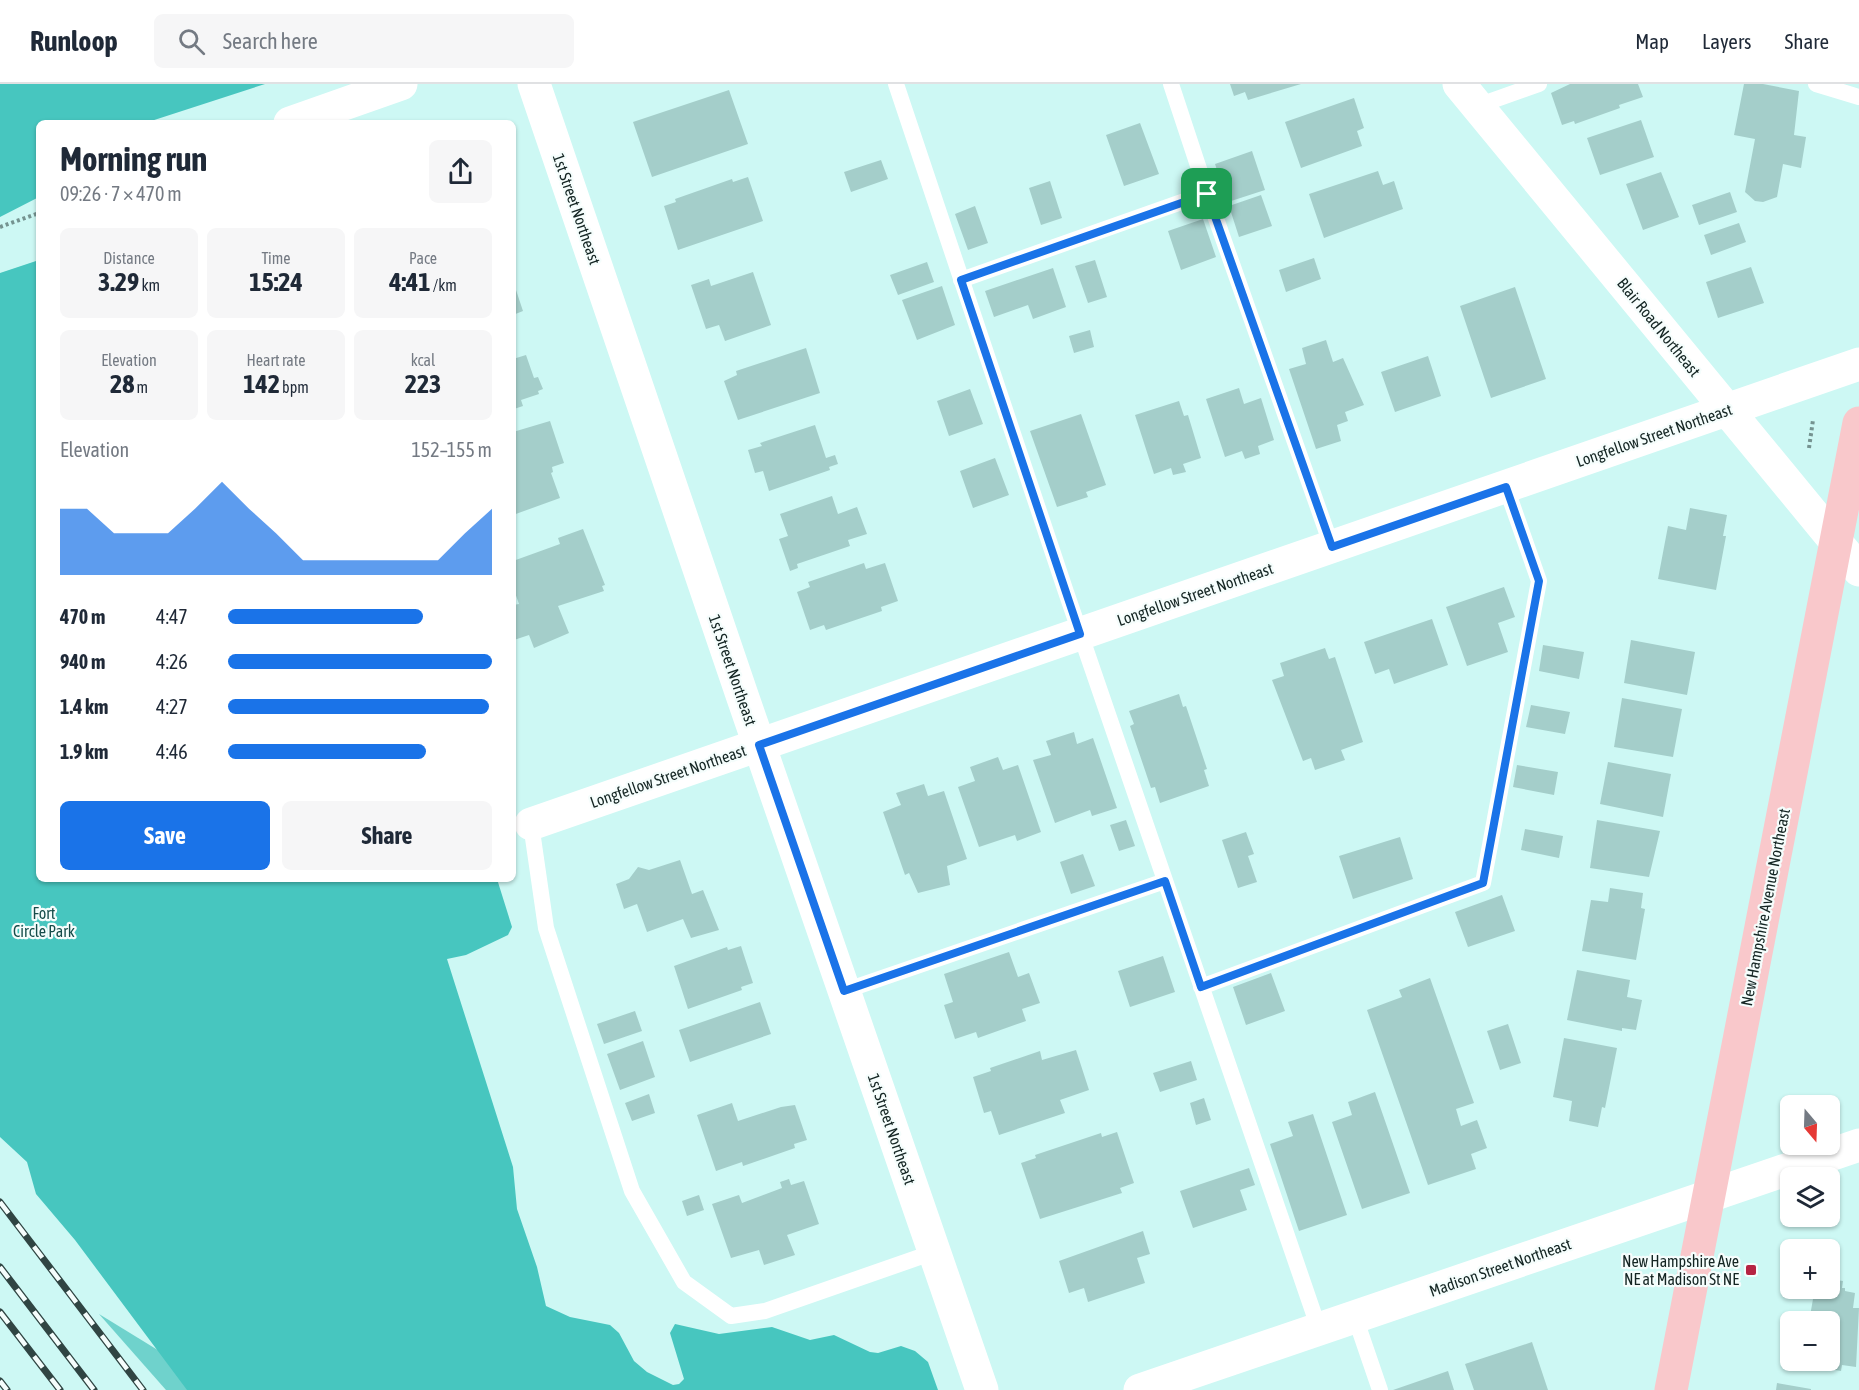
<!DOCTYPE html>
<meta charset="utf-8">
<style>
body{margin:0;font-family:"Asap Condensed",sans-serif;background:#f6f6f7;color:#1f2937;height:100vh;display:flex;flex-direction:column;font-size:22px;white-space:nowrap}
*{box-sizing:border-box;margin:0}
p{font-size:20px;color:#747a83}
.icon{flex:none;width:33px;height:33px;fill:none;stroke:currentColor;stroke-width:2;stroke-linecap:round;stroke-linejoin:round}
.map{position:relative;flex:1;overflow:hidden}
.details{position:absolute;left:36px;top:36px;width:480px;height:762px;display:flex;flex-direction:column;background:#fff;border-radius:9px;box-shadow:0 2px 4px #0004}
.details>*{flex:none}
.needle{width:39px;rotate:161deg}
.buttons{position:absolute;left:1780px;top:1011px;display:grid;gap:12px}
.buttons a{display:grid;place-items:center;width:60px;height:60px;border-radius:9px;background:#fff;box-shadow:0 2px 4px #0004;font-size:30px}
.pin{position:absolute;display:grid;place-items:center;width:51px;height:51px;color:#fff;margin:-26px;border-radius:12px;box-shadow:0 3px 9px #0006}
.round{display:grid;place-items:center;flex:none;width:63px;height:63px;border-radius:9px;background:#f6f6f7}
.overview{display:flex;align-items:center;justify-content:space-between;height:102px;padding:0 24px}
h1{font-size:33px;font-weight:700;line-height:45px}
.figures{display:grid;grid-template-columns:repeat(3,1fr);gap:9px;height:102px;padding:6px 24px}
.figures div{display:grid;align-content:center;border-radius:9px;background:#f6f6f7;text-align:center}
.figures b{font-size:26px;font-weight:700}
.figures small{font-size:16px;font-weight:400}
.figures p{font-size:16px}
.chart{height:168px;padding:12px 24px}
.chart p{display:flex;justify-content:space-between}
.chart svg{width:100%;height:108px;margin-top:6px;fill:#1a73e8;opacity:.7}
.primary-button{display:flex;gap:12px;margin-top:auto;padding:12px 24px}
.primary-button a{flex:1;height:69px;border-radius:9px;background:#1a73e8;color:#fff;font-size:24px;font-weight:700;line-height:69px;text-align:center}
.primary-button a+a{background:#f6f6f7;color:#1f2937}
ul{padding:0 24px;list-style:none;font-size:20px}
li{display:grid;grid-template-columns:96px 72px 1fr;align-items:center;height:45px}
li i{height:15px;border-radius:8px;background:#1a73e8}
header{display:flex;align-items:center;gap:36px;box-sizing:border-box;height:84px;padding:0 30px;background:#fff;border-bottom:2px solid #e0e1e3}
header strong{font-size:28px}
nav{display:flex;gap:33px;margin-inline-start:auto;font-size:21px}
.search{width:420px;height:54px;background:#f6f6f7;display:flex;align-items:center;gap:15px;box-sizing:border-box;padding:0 21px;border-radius:9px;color:#747a83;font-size:22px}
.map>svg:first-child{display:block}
</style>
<header>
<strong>Runloop</strong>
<div class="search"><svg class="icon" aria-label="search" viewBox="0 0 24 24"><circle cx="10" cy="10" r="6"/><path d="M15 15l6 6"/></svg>Search here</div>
<nav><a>Map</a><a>Layers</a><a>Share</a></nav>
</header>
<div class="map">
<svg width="1859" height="1306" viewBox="0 0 1859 1306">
<rect width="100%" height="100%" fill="#cdf8f4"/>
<path fill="#6fd2cc" d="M 99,1230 L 223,1306 L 166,1306 Z"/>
<path fill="#47c6bf" d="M 0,0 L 265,0 L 145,39 L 39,39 L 39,113 L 0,133 Z
M 39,176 L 39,795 L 497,795 L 512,843 L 508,851 L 466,871 L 447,875 L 513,1083 L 517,1125 L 537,1183 L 546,1222 L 570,1233 L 610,1241 L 619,1249 L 634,1277 L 647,1288 L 673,1301 L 679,1300 L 684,1295 L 670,1249 L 675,1240 L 719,1250 L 772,1243 L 810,1256 L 834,1251 L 870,1268 L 878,1269 L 901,1262 L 915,1267 L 928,1278 L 938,1306 L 187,1306 L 75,1156 L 36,1110 L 27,1078 L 0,1053 L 0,189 Z"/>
<path fill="#a4ceca" d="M 1230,0 L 1301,0 L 1248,16 L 1245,8 L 1234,12 Z
M 1570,0 L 1638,0 L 1643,13 L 1619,21 L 1620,24 L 1575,40 L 1574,37 L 1562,41 L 1551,9 Z
M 1744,0 L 1763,0 L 1799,7 L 1794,51 L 1806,53 L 1801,84 L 1783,80 L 1777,113 L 1763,118 L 1755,117 L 1745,108 L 1755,55 L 1734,51 Z
M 729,6 L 748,60 L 652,93 L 633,38 Z
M 1354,14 L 1364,44 L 1357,47 L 1362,62 L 1301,84 L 1285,38 Z
M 1641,36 L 1654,73 L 1600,91 L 1587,54 Z
M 1140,39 L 1159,90 L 1124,102 L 1106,51 Z
M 1252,67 L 1265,106 L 1228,118 L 1215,80 Z
M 881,76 L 888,95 L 851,108 L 844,88 Z
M 1378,87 L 1383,101 L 1394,97 L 1403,125 L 1324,154 L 1309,110 Z
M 1661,88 L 1679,133 L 1643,146 L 1626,100 Z
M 748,93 L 763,137 L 678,166 L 664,122 L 676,118 L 675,115 L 732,95 L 733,98 Z
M 1050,97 L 1062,134 L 1041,141 L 1029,104 Z
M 1730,108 L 1737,128 L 1699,141 L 1692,121 Z
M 1261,111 L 1272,142 L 1239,153 L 1229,122 Z
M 975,122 L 988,159 L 968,166 L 955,130 Z
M 1203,135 L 1216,173 L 1181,186 L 1168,147 Z
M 1739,139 L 1746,158 L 1711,171 L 1704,151 Z
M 1314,174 L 1321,195 L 1286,208 L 1279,186 Z
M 1095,176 L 1107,213 L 1088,219 L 1075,182 Z
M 927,178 L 934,198 L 898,211 L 890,191 Z
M 1751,183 L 1764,219 L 1718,234 L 1706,198 Z
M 1053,184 L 1066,223 L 1033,235 L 1028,221 L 994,233 L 985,207 Z
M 753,188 L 771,241 L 725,257 L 719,241 L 706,245 L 691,201 L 709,195 L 711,202 Z
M 942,202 L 955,241 L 917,256 L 902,216 Z
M 515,203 L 523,227 L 513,231 L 513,204 Z
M 1515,203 L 1546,295 L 1491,314 L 1460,222 Z
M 1090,246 L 1094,263 L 1074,269 L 1069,252 Z
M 1326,256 L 1333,278 L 1343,274 L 1364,321 L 1345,328 L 1348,337 L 1337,341 L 1341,357 L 1316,365 L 1289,285 L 1306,280 L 1302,264 Z
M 806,264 L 820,309 L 738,336 L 724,297 L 737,291 L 736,287 Z
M 526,271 L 534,294 L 538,293 L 543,305 L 538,307 L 539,310 L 521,316 L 523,322 L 514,325 L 513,275 Z
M 1428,272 L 1441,312 L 1395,328 L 1381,288 Z
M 1239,304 L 1244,320 L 1261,314 L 1274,356 L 1258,362 L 1260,370 L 1245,375 L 1242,367 L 1225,373 L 1206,315 Z
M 970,305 L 983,340 L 949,352 L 937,317 Z
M 1179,317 L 1184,332 L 1188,331 L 1201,374 L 1183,380 L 1186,388 L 1173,391 L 1171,384 L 1154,390 L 1135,331 Z
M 1081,330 L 1106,401 L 1086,408 L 1088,413 L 1057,423 L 1030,347 Z
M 550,337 L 564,379 L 552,383 L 553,388 L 551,389 L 560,414 L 513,431 L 513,348 Z
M 815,341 L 826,374 L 835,371 L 838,380 L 829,383 L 830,386 L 769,407 L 763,387 L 755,389 L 748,366 L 762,362 L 760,359 Z
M 995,374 L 1009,411 L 973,424 L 960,387 Z
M 832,412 L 838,430 L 857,423 L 867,450 L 848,456 L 850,462 L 797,480 L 798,484 L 790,487 L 779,455 L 788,452 L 780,430 Z
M 1690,424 L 1727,431 L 1723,452 L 1726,452 L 1716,506 L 1658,495 L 1668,442 L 1686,446 Z
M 583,445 L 605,501 L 602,502 L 604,507 L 558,522 L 569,549 L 534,564 L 529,551 L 514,556 L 513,521 L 519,520 L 513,503 L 513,477 L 560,460 L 558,454 Z
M 864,479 L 866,485 L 885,479 L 898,517 L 881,523 L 882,527 L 826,546 L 824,541 L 810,546 L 797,508 L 810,503 L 808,498 Z
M 1504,503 L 1515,533 L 1498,539 L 1508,568 L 1467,582 L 1446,523 Z
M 1432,535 L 1448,581 L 1394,600 L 1389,585 L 1375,590 L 1364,558 Z
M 1631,556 L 1695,568 L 1687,611 L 1624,599 Z
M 1543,561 L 1584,568 L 1579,595 L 1539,587 Z
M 1325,564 L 1329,575 L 1335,573 L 1363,658 L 1341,666 L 1345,676 L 1315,686 L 1311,674 L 1303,677 L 1272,596 L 1284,592 L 1280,579 Z
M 1179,610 L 1183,623 L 1186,622 L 1207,685 L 1204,686 L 1209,702 L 1160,719 L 1155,703 L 1151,704 L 1130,642 L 1134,640 L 1129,627 Z
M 1622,614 L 1682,625 L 1673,673 L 1614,663 Z
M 1531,621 L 1570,628 L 1565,650 L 1526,643 Z
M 1074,648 L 1077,660 L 1093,654 L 1117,724 L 1092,732 L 1090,726 L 1055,739 L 1033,676 L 1051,671 L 1046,657 Z
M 998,673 L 1003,686 L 1018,681 L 1041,748 L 1017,757 L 1015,751 L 979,763 L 958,703 L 975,697 L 970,683 Z
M 1608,678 L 1671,690 L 1663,733 L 1600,720 Z
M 1517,681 L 1558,688 L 1554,711 L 1513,703 Z
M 924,700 L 928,712 L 944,707 L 967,775 L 947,782 L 950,801 L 918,809 L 909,789 L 905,791 L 883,728 L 901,721 L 896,709 Z
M 1126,736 L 1135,762 L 1119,767 L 1110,741 Z
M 1597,736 L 1660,747 L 1649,793 L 1590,784 Z
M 1525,745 L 1563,752 L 1559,774 L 1521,766 Z
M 1246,748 L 1254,770 L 1248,772 L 1257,798 L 1238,804 L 1222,756 Z
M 1400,753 L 1413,795 L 1353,815 L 1339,772 Z
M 1083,770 L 1095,802 L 1071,810 L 1060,778 Z
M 680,776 L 692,810 L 703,806 L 719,846 L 691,854 L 683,835 L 647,848 L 637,820 L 624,825 L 616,800 L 629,795 L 638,783 L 649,786 Z
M 1610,804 L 1643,809 L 1641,824 L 1645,825 L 1636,876 L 1582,867 L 1591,816 L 1608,818 Z
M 1502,811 L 1515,847 L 1468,863 L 1455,828 Z
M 741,862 L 753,899 L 741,903 L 742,906 L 688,925 L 674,882 L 727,863 L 728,866 Z
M 1009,868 L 1018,893 L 1029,889 L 1040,919 L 1022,925 L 1026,937 L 978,954 L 976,948 L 955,955 L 944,921 L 953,918 L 944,890 Z
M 1163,872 L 1175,908 L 1130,923 L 1118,887 Z
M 1577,886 L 1630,896 L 1627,913 L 1642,916 L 1636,946 L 1622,944 L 1622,947 L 1567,936 Z
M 1271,889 L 1285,927 L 1246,941 L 1233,903 Z
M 1430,894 L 1474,1019 L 1456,1025 L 1461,1042 L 1477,1036 L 1487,1064 L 1471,1070 L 1476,1085 L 1428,1101 L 1367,926 L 1402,913 L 1399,906 Z
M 760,918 L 771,950 L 690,978 L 679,946 Z
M 635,927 L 642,947 L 604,960 L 597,940 Z
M 1508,940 L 1521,979 L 1500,986 L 1487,947 Z
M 1564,954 L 1617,964 L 1605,1024 L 1602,1023 L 1598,1043 L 1569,1037 L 1572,1017 L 1553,1013 Z
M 643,957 L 655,993 L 620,1006 L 607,970 Z
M 1076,966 L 1089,1006 L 1060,1016 L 1065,1029 L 999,1051 L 991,1027 L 984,1029 L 973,993 L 991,987 L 990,984 L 1040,967 L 1042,976 Z
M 1191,977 L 1197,996 L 1160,1008 L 1153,989 Z
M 1375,1008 L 1410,1109 L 1362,1125 L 1332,1038 L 1352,1031 L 1348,1018 Z
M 649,1010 L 655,1029 L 632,1037 L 625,1019 Z
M 1204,1014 L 1211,1036 L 1196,1041 L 1190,1019 Z
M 732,1019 L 738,1037 L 781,1023 L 795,1021 L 807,1056 L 794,1060 L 795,1064 L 743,1082 L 742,1078 L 716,1087 L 697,1031 Z
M 1313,1030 L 1347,1131 L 1299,1147 L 1270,1060 L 1293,1052 L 1288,1038 Z
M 1117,1048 L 1134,1099 L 1120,1104 L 1122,1109 L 1040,1135 L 1021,1079 L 1036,1074 L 1035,1071 L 1101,1049 L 1102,1053 Z
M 1249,1084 L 1255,1101 L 1240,1106 L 1247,1126 L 1193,1144 L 1180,1107 Z
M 789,1095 L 791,1101 L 804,1097 L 819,1140 L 787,1151 L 795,1171 L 764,1181 L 759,1166 L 731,1174 L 712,1120 L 739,1111 L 742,1119 L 782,1104 L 780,1098 Z
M 699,1111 L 704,1126 L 687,1132 L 682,1117 Z
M 1143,1147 L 1150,1170 L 1137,1174 L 1145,1199 L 1088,1218 L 1084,1204 L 1069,1209 L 1059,1177 Z
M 1830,1195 L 1843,1197 L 1842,1204 L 1845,1204 L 1845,1207 L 1855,1209 L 1853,1224 L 1859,1224 L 1856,1283 L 1842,1281 L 1841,1287 L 1801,1280 L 1802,1276 L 1830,1276 L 1830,1238 L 1809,1238 L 1813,1215 L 1807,1214 L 1809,1204 L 1830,1204 Z
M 1532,1258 L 1548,1306 L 1474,1306 L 1465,1280 Z
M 1448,1287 L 1454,1306 L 1393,1306 Z
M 1777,1299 L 1811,1305 L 1811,1306 L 1776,1306 Z"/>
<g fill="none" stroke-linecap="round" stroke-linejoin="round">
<path stroke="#759390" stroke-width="4" stroke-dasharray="3 3" stroke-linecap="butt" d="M 0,143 L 39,129
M 1809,364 L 1813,336"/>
<path stroke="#fff" stroke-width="16" d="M 896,0 L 1066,508 L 1319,1245
M 1816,0 L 1859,13
M 1477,22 L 1539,0
M 1207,109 L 1332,463
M 961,196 L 1207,109 L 1171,0
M 531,740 L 546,844 L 632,1107 L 684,1198 L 731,1232 L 765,1227 L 934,1168
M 1201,903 L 1483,799 L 1539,497 L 1506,403
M 844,907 L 1165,797
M 1355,1233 L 1380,1306"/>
<path stroke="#fff" stroke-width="33" d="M 534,0 L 743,614 L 982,1306
M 1459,0 L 1859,486
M 290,39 L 401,0
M 531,740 L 1859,280
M 1140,1306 L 1859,1061"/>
<path stroke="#f9c8cb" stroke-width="33" d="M 1671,1306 L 1859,339"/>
<defs>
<path id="rail" d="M 0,1118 L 143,1306
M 0,1183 L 94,1306
M 0,1228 L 60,1306
M 0,1297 L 7,1306"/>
</defs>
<use href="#rail" stroke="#304543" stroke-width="7"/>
<use href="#rail" stroke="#f5fdfc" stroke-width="4.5" stroke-dasharray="14" stroke-linecap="butt"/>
</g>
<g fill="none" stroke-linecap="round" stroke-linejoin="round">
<defs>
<path id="route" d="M 1207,110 L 1332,463 L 1506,403 L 1539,497 L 1483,799 L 1201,903 L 1165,797 L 844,907 L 759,661 L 1080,550 L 961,196 Z"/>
</defs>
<use href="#route" stroke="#fff" stroke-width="12"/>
<use href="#route" stroke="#1a73e8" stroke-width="8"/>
</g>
<rect fill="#b62443" stroke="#f5fdfc" stroke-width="2" x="1745" y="1180" width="12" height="12" rx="3"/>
<g text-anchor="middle" stroke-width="4.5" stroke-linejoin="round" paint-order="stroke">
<g font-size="16" fill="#142523" stroke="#f5fdfc">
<text transform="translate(577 125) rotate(71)" y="6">1st Street Northeast</text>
<text transform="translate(1659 243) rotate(51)" y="6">Blair Road Northeast</text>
<text transform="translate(1654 351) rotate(-19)" y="6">Longfellow Street Northeast</text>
<text transform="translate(1195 510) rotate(-19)" y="6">Longfellow Street Northeast</text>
<text transform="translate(733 586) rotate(71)" y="6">1st Street Northeast</text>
<text transform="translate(668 692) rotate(-19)" y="6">Longfellow Street Northeast</text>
<text transform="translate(1765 823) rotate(-79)" y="6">New Hampshire Avenue Northeast</text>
<text transform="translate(892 1045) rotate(71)" y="6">1st Street Northeast</text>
<text transform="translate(1500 1183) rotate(-19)" y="6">Madison Street Northeast</text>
</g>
<g font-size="16" fill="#164d4a" stroke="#f5fdfc">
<text x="44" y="835">Fort<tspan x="44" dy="18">Circle Park</tspan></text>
</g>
<g font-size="16" fill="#142523" stroke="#f5fdfc" text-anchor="end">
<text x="1739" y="1183">New Hampshire Ave<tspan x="1739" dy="18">NE at Madison St NE</tspan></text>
</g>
</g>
</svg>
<div class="buttons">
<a><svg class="needle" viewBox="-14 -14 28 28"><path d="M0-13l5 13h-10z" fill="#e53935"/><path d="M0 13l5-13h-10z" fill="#747a83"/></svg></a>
<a><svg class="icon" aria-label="layers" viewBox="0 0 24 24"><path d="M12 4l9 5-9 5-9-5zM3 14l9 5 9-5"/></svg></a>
<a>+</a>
<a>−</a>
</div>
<div class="pin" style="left:1207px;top:110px;background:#1e9e55"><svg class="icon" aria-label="arrive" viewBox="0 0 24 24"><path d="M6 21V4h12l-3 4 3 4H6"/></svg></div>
<section class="details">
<div class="overview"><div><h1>Morning run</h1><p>09:26 · 7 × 470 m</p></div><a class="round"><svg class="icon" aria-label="share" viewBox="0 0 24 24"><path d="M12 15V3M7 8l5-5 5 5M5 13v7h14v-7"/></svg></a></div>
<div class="figures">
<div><p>Distance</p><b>3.29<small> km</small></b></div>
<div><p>Time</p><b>15:24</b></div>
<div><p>Pace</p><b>4:41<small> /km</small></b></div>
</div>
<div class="figures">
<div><p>Elevation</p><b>28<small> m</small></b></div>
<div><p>Heart rate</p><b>142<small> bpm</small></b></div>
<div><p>kcal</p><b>223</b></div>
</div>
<div class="chart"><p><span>Elevation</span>152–155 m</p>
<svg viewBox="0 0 160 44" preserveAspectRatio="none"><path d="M0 44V17L10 17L20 27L30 27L40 27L50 17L60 6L70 17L80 27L90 38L100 38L110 38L120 38L130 38L140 38L150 27L160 17V44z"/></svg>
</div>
<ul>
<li><b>470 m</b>4:47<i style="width:74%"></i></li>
<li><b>940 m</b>4:26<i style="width:100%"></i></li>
<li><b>1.4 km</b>4:27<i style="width:99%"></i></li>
<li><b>1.9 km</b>4:46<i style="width:75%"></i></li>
</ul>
<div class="primary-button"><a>Save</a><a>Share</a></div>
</section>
</div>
